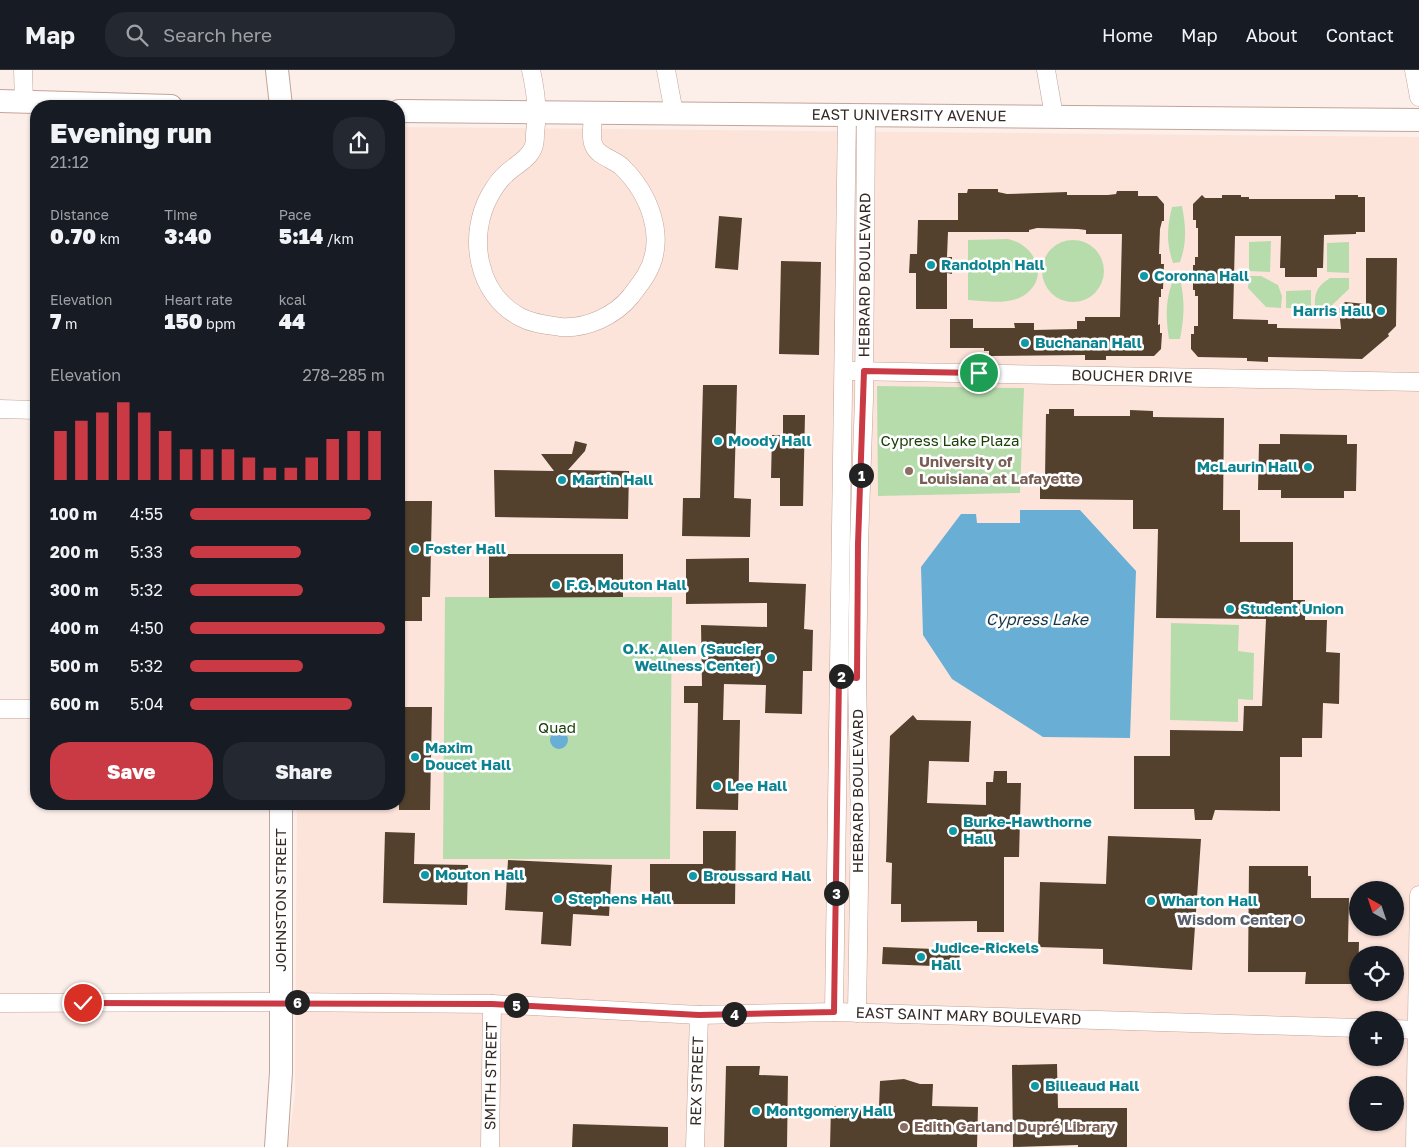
<!DOCTYPE html>
<meta charset="utf-8">
<style>
body{margin:0;font-family:"Golos Text",sans-serif;background:#242831;color:#f1f3f6;height:100vh;display:flex;flex-direction:column;font-size:19px;white-space:nowrap}
*{box-sizing:border-box;margin:0}
p{font-size:16px;color:#9ea1a6}
.icon{flex:none;width:28px;height:28px;fill:none;stroke:currentColor;stroke-width:2;stroke-linecap:round;stroke-linejoin:round}
.map{position:relative;flex:1;overflow:hidden}
.panel{position:absolute;left:30px;top:30px;width:375px;height:710px;display:flex;flex-direction:column;background:#171b24;border-radius:20px;box-shadow:0 1px 4px #0004}
.panel>*{flex:none}
.needle{width:32px;rotate:320deg}
.controls{position:absolute;left:1349px;top:811px;display:grid;gap:10px}
.controls a{display:grid;place-items:center;width:55px;height:55px;border-radius:50%;background:#171b24;box-shadow:0 1px 4px #0004;font-size:25px}
.pin{position:absolute;display:grid;place-items:center;width:42px;height:42px;color:#fff;margin:-21px;border:2px solid #fff;border-radius:50%;box-shadow:0 1px 5px #0007}
.km{position:absolute;width:25px;height:25px;margin:-12px;border-radius:50%;background:#222;color:#fff;font-size:14px;line-height:25px;text-align:center}
.round{display:grid;place-items:center;flex:none;width:52px;height:52px;border-radius:20px;background:#242831}
.overview{display:flex;align-items:center;justify-content:space-between;height:85px;padding:0 20px}
h1{font-size:28px;font-weight:800;line-height:38px}
.figures{display:grid;grid-template-columns:repeat(3,1fr);gap:8px;height:85px;padding:5px 20px}
.figures div{display:grid;align-content:center}
.figures b{font-size:21px;font-weight:800}
.figures small{font-size:14px;font-weight:400}
.figures p{font-size:14px}
.chart{height:140px;padding:10px 20px}
.chart p{display:flex;justify-content:space-between}
.chart svg{width:100%;height:90px;margin-top:5px;stroke:#ca3a44;stroke-width:6}
.primary-button{display:flex;gap:10px;margin-top:auto;padding:10px 20px}
.primary-button a{flex:1;height:58px;border-radius:20px;background:#ca3a44;color:#fff;font-size:20px;font-weight:800;line-height:58px;text-align:center}
.primary-button a+a{background:#242831;color:#f1f3f6}
ul{padding:0 20px;list-style:none;font-size:16px}
li{display:grid;grid-template-columns:80px 60px 1fr;align-items:center;height:38px}
li i{height:12px;border-radius:6px;background:#ca3a44}
header{display:flex;align-items:center;gap:30px;box-sizing:border-box;height:70px;padding:0 25px;background:#171b24;border-bottom:1px solid #363941}
header strong{font-size:24px}
nav{display:flex;gap:28px;margin-inline-start:auto;font-size:18px}
.search{width:350px;height:45px;background:#242831;display:flex;align-items:center;gap:12px;box-sizing:border-box;padding:0 18px;border-radius:20px;color:#9ea1a6;font-size:19px}
.map>svg:first-child{display:block}
</style>
<header>
<strong>Map</strong>
<div class="search"><svg class="icon" aria-label="search" viewBox="0 0 24 24"><circle cx="10" cy="10" r="6"/><path d="M15 15l6 6"/></svg>Search here</div>
<nav><a>Home</a><a>Map</a><a>About</a><a>Contact</a></nav>
</header>
<div class="map">
<svg width="1419" height="1077" viewBox="0 0 1419 1077">
<rect width="100%" height="100%" fill="#fcefea"/>
<path fill="#fde4db" fill-rule="evenodd" d="M 399,57 L 1419,67 L 1419,1077 L 288,1077 L 295,1023 L 297,734 L 399,734 ZM 1358,820 L 1395,820 L 1395,858 L 1358,858 ZM 1358,885 L 1395,885 L 1395,922 L 1358,922 ZM 1358,950 L 1395,950 L 1395,988 L 1358,988 ZM 1358,1015 L 1395,1015 L 1395,1052 L 1358,1052 Z"/>
<path fill="#b7dcac" d="M 1182,136 C 1186,157 1187,172 1180,192 L 1173,193 C 1166,173 1167,157 1172,137 Z
M 1008,169 C 1036,175 1051,209 1023,226 C 1008,235 985,231 968,230 L 968,170 Z
M1042 201a31 31 0 1 1 62 0a31 31 0 1 1-62 0Z
M 1271,171 L 1270,202 L 1249,201 L 1249,172 Z
M 1349,172 L 1349,203 L 1327,202 L 1327,173 Z
M 1249,206 L 1261,206 L 1278,215 L 1282,226 L 1281,238 L 1266,237 L 1248,218 Z
M 1330,208 L 1349,208 L 1349,219 L 1329,238 L 1315,238 C 1314,223 1317,216 1330,208 Z
M 1172,213 L 1181,213 C 1185,234 1184,249 1180,269 L 1169,269 C 1166,249 1165,233 1172,213 Z
M 1311,220 L 1311,238 L 1286,238 L 1286,221 Z
M 877,316 L 1024,318 L 1020,423 L 878,426 Z
M 445,527 L 672,527 L 670,789 L 443,789 Z
M 1171,553 L 1239,555 L 1238,581 L 1254,583 L 1253,630 L 1238,629 L 1238,652 L 1170,650 Z"/>
<path fill="#69aed4" d="M 1020,440 L 1080,440 L 1136,501 L 1130,668 L 1043,667 L 952,609 L 923,565 L 921,497 L 961,444 L 976,444 L 977,453 L 1020,453 Z
M550 670a9 9 0 1 1 18 0a9 9 0 1 1-18 0Z"/>
<path fill="#54412d" d="M 968,119 L 998,119 L 998,122 L 1007,124 L 1067,122 L 1067,125 L 1108,125 L 1116,124 L 1117,121 L 1138,121 L 1138,126 L 1157,126 L 1164,134 L 1164,151 L 1162,151 L 1160,159 L 1159,184 L 1161,184 L 1161,194 L 1164,194 L 1163,219 L 1161,219 L 1161,227 L 1159,227 L 1158,255 L 1160,254 L 1160,263 L 1162,263 L 1161,279 L 1154,286 L 1106,286 L 1106,290 L 1085,290 L 1085,285 L 989,286 L 989,281 L 984,281 L 984,278 L 950,278 L 950,249 L 973,249 L 973,258 L 1015,258 L 1014,253 L 1034,253 L 1034,260 L 1077,259 L 1077,251 L 1085,251 L 1085,247 L 1120,247 L 1122,164 L 1086,164 L 1086,160 L 1078,159 L 1037,158 L 1029,160 L 1029,162 L 948,162 L 947,187 L 952,187 L 952,204 L 947,203 L 947,239 L 916,239 L 916,203 L 909,203 L 910,184 L 917,184 L 918,150 L 958,150 L 958,123 L 967,123 Z
M 1202,125 L 1205,128 L 1222,128 L 1222,125 L 1241,125 L 1241,127 L 1249,127 L 1249,129 L 1335,129 L 1335,125 L 1358,125 L 1358,127 L 1365,127 L 1365,162 L 1356,162 L 1356,164 L 1324,165 L 1323,198 L 1317,198 L 1317,207 L 1285,207 L 1285,198 L 1280,198 L 1281,166 L 1235,166 L 1233,249 L 1268,250 L 1268,254 L 1277,254 L 1277,258 L 1341,259 L 1339,238 L 1345,232 L 1366,234 L 1366,188 L 1397,188 L 1396,256 L 1388,264 L 1389,266 L 1362,289 L 1268,287 L 1268,292 L 1247,291 L 1247,288 L 1198,287 L 1191,279 L 1191,264 L 1194,264 L 1194,256 L 1198,256 L 1198,226 L 1195,226 L 1195,220 L 1193,220 L 1193,195 L 1195,195 L 1195,187 L 1198,187 L 1198,158 L 1196,158 L 1196,150 L 1193,150 L 1193,134 Z
M 719,146 L 742,148 L 738,200 L 715,198 Z
M 781,191 L 821,192 L 819,285 L 779,284 Z
M 703,315 L 737,315 L 734,428 L 751,429 L 750,467 L 682,466 L 683,428 L 700,428 Z
M 1049,339 L 1074,339 L 1074,346 L 1130,346 L 1130,340 L 1153,341 L 1153,347 L 1224,348 L 1223,440 L 1240,440 L 1240,472 L 1293,472 L 1293,530 L 1305,530 L 1305,550 L 1327,550 L 1326,582 L 1340,583 L 1339,634 L 1323,633 L 1322,668 L 1302,668 L 1302,687 L 1280,687 L 1280,741 L 1215,740 L 1212,750 L 1195,750 L 1194,739 L 1134,739 L 1134,686 L 1170,686 L 1170,660 L 1243,661 L 1244,636 L 1262,636 L 1266,549 L 1156,548 L 1158,459 L 1133,459 L 1133,430 L 1040,429 L 1040,409 L 1045,408 L 1046,344 L 1049,344 Z
M 783,345 L 805,345 L 803,436 L 780,436 L 780,408 L 771,408 L 772,365 L 783,365 Z
M 1280,364 L 1347,365 L 1347,374 L 1357,374 L 1356,421 L 1344,421 L 1344,428 L 1281,428 L 1281,420 L 1258,420 L 1259,374 L 1280,374 Z
M 575,371 L 587,374 L 585,381 L 568,400 L 629,401 L 628,449 L 495,447 L 494,400 L 554,401 L 541,384 L 572,384 Z
M 399,431 L 432,431 L 430,527 L 422,527 L 422,551 L 399,551 Z
M 489,484 L 623,484 L 623,527 L 489,528 Z
M 749,488 L 749,512 L 806,514 L 804,559 L 813,560 L 812,601 L 803,601 L 802,644 L 765,643 L 766,615 L 724,614 L 723,650 L 740,650 L 738,740 L 696,739 L 698,633 L 684,633 L 684,616 L 702,616 L 701,555 L 767,557 L 767,533 L 686,534 L 686,489 Z
M 399,637 L 432,637 L 430,740 L 399,740 Z
M 913,645 L 917,650 L 971,651 L 969,692 L 929,691 L 927,733 L 986,735 L 986,712 L 993,712 L 994,701 L 1007,701 L 1007,713 L 1021,713 L 1019,787 L 1004,787 L 1004,862 L 977,862 L 977,851 L 901,852 L 901,834 L 891,834 L 892,793 L 886,792 L 890,666 Z
M 703,761 L 736,761 L 735,834 L 650,834 L 650,794 L 703,794 Z
M 385,762 L 415,763 L 414,794 L 468,795 L 467,835 L 383,833 Z
M 1108,766 L 1201,769 L 1192,900 L 1103,894 L 1103,879 L 1038,877 L 1040,812 L 1106,814 Z
M 508,790 L 612,795 L 609,846 L 573,844 L 571,876 L 541,874 L 543,842 L 505,840 Z
M 1249,796 L 1308,796 L 1308,806 L 1311,806 L 1311,828 L 1349,828 L 1348,872 L 1359,872 L 1358,914 L 1305,914 L 1306,902 L 1248,902 Z
M 883,877 L 960,880 L 959,897 L 882,894 Z
M 1057,994 L 1058,1038 L 1127,1038 L 1127,1077 L 1078,1077 L 1078,1075 L 1013,1077 L 1012,995 Z
M 726,996 L 760,996 L 759,1005 L 788,1006 L 787,1077 L 724,1077 Z
M 904,1009 L 920,1014 L 933,1014 L 932,1036 L 978,1037 L 977,1077 L 830,1077 L 831,1036 L 879,1037 L 880,1011 Z
M 573,1054 L 668,1057 L 668,1077 L 572,1077 Z"/>
<g fill="none" stroke-linecap="round" stroke-linejoin="round">
<defs>
<g id="minor">
<path d="M 23,0 L 24,32"/>
<path d="M 531,0 C 536,23 538,40 535,64 C 535,68 535,74 533,78 C 528,90 515,95 506,104 C 500,109 494,118 490,125 C 467,166 477,224 520,247 C 533,254 547,255 561,257 C 586,259 615,246 631,226 C 636,219 642,212 646,205 C 668,168 649,123 621,96 C 613,89 598,86 594,76 C 590,68 593,52 593,42"/>
<path d="M 666,0 L 674,43"/>
<path d="M 1046,0 L 1054,46"/>
<path d="M 1414,0 L 1419,27"/>
<path id="s1" d="M 852,301 L 1419,312"/>
<path d="M 0,339 L 36,340"/>
<path d="M 0,639 L 36,639"/>
<path id="s2" d="M 0,933 L 280,932 L 492,934 L 699,945 L 834,942 L 1358,958"/>
<path d="M 834,942 L 847,44"/>
<path id="s3" d="M 857,943 L 860,753 L 857,608 L 859,474 L 864,329 L 866,44"/>
<path d="M 1395,959 L 1419,960"/>
<path id="s4" d="M 490,1077 L 492,934"/>
<path id="s5" d="M 695,1077 L 699,945"/>
<path d="M 1415,1077 L 1419,825"/>
</g>
<g id="major">
<path d="M 277,0 L 281,36"/>
<path d="M 0,31 L 171,36"/>
<path id="s6" d="M 399,41 L 1419,50"/>
<path d="M 276,1077 L 281,1002 L 281,734"/>
</g>
</defs>
<use href="#minor" stroke="#c3a498" stroke-width="19"/>
<use href="#major" stroke="#c3a498" stroke-width="24"/>
<use href="#minor" stroke="#fff" stroke-width="18"/>
<use href="#major" stroke="#fff" stroke-width="22"/>
</g>
<g fill="none" stroke-linecap="round" stroke-linejoin="round">
<defs>
<path id="route" d="M 83,933 L 492,934 L 699,945 L 834,942 L 839,606 L 857,608 L 858,474 L 864,301 L 979,303"/>
</defs>
<use href="#route" stroke="#fff" stroke-width="10"/>
<use href="#route" stroke="#ca3a44" stroke-width="6"/>
</g>
<g fill="#0f9aa8" stroke="#fff" stroke-width="2">
<circle cx="931" cy="195" r="5"/>
<circle cx="1144" cy="206" r="5"/>
<circle cx="1381" cy="241" r="5"/>
<circle cx="1025" cy="273" r="5"/>
<circle cx="718" cy="371" r="5"/>
<circle cx="1308" cy="397" r="5"/>
<circle cx="562" cy="410" r="5"/>
<circle cx="415" cy="479" r="5"/>
<circle cx="556" cy="515" r="5"/>
<circle cx="1230" cy="539" r="5"/>
<circle cx="771" cy="588" r="5"/>
<circle cx="415" cy="687" r="5"/>
<circle cx="717" cy="716" r="5"/>
<circle cx="953" cy="761" r="5"/>
<circle cx="425" cy="805" r="5"/>
<circle cx="693" cy="806" r="5"/>
<circle cx="558" cy="829" r="5"/>
<circle cx="1151" cy="831" r="5"/>
<circle cx="921" cy="887" r="5"/>
<circle cx="1035" cy="1016" r="5"/>
<circle cx="756" cy="1041" r="5"/>
</g>
<g fill="#8d6e63" stroke="#fff" stroke-width="2">
<circle cx="909" cy="401" r="5"/>
<circle cx="904" cy="1057" r="5"/>
</g>
<circle fill="#6b7280" stroke="#fff" stroke-width="2" cx="1299" cy="850" r="5"/>
<g text-anchor="middle" stroke-width="5" stroke-linejoin="round" paint-order="stroke">
<g font-size="15" fill="#362a25" stroke="#fff">
<text dy="5" stroke="none"><textPath href="#s6" startOffset="510">EAST UNIVERSITY AVENUE</textPath></text>
<text dy="5" stroke="none"><textPath href="#s3" startOffset="738">HEBRARD BOULEVARD</textPath></text>
<text dy="5" stroke="none"><textPath href="#s1" startOffset="280">BOUCHER DRIVE</textPath></text>
<text transform="translate(858 721) rotate(-90)" y="5">HEBRARD BOULEVARD</text>
<text transform="translate(281 830) rotate(-90)" y="5">JOHNSTON STREET</text>
<text dy="5" stroke="none"><textPath href="#s2" startOffset="969">EAST SAINT MARY BOULEVARD</textPath></text>
<text dy="5" stroke="none"><textPath href="#s4" startOffset="71">SMITH STREET</textPath></text>
<text dy="5" stroke="none"><textPath href="#s5" startOffset="66">REX STREET</textPath></text>
</g>
<g font-size="15" font-weight="bold" fill="#0d838f" stroke="#fff" text-anchor="start">
<text x="941" y="200">Randolph Hall</text>
<text x="1154" y="211">Coronna Hall</text>
<text x="1371" y="246" text-anchor="end">Harris Hall</text>
<text x="1035" y="278">Buchanan Hall</text>
<text x="728" y="376">Moody Hall</text>
<text x="1298" y="402" text-anchor="end">McLaurin Hall</text>
<text x="572" y="415">Martin Hall</text>
<text x="425" y="484">Foster Hall</text>
<text x="566" y="520">F.G. Mouton Hall</text>
<text x="1240" y="544">Student Union</text>
<text x="761" y="584" text-anchor="end">O.K. Allen (Saucier<tspan x="761" dy="17">Wellness Center)</tspan></text>
<text x="425" y="683">Maxim<tspan x="425" dy="17">Doucet Hall</tspan></text>
<text x="727" y="721">Lee Hall</text>
<text x="963" y="757">Burke-Hawthorne<tspan x="963" dy="17">Hall</tspan></text>
<text x="435" y="810">Mouton Hall</text>
<text x="703" y="811">Broussard Hall</text>
<text x="568" y="834">Stephens Hall</text>
<text x="1161" y="836">Wharton Hall</text>
<text x="931" y="883">Judice-Rickels<tspan x="931" dy="17">Hall</tspan></text>
<text x="1045" y="1021">Billeaud Hall</text>
<text x="766" y="1046">Montgomery Hall</text>
</g>
<g font-size="15" fill="#184007" stroke="#fff">
<text x="950" y="376">Cypress Lake Plaza</text>
<text x="557" y="663">Quad</text>
</g>
<g font-size="15" font-weight="bold" fill="#785e54" stroke="#fff" text-anchor="start">
<text x="919" y="397">University of<tspan x="919" dy="17">Louisiana at Lafayette</tspan></text>
<text x="914" y="1062">Edith Garland Dupré Library</text>
</g>
<g font-size="15" font-weight="bold" fill="#5b616d" stroke="#fff" text-anchor="end">
<text x="1289" y="855">Wisdom Center</text>
</g>
<g font-size="16" font-style="italic" fill="#173747" stroke="#fff">
<text x="1037" y="555">Cypress Lake</text>
</g>
</g>
</svg>
<div class="controls">
<a><svg class="needle" viewBox="-14 -14 28 28"><path d="M0-13l5 13h-10z" fill="#e53935"/><path d="M0 13l5-13h-10z" fill="#9ea1a6"/></svg></a>
<a><svg class="icon" aria-label="locate" viewBox="0 0 24 24"><circle cx="12" cy="12" r="6"/><path d="M12 2v4M12 18v4M2 12h4M18 12h4"/></svg></a>
<a>+</a>
<a>−</a>
</div>
<div class="pin" style="left:979px;top:303px;background:#1e9e55"><svg class="icon" aria-label="arrive" viewBox="0 0 24 24"><path d="M6 21V4h12l-3 4 3 4H6"/></svg></div>
<div class="pin" style="left:83px;top:933px;background:#d93025"><svg class="icon" aria-label="check" viewBox="0 0 24 24"><path d="M5 12l5 5 9-10"/></svg></div>
<b class="km" style="left:861px;top:405px">1</b>
<b class="km" style="left:841px;top:606px">2</b>
<b class="km" style="left:836px;top:823px">3</b>
<b class="km" style="left:734px;top:944px">4</b>
<b class="km" style="left:516px;top:935px">5</b>
<b class="km" style="left:297px;top:932px">6</b>
<section class="panel">
<div class="overview"><div><h1>Evening run</h1><p>21:12</p></div><a class="round"><svg class="icon" aria-label="share" viewBox="0 0 24 24"><path d="M12 15V3M7 8l5-5 5 5M5 13v7h14v-7"/></svg></a></div>
<div class="figures">
<div><p>Distance</p><b>0.70<small> km</small></b></div>
<div><p>Time</p><b>3:40</b></div>
<div><p>Pace</p><b>5:14<small> /km</small></b></div>
</div>
<div class="figures">
<div><p>Elevation</p><b>7<small> m</small></b></div>
<div><p>Heart rate</p><b>150<small> bpm</small></b></div>
<div><p>kcal</p><b>44</b></div>
</div>
<div class="chart"><p><span>Elevation</span>278–285 m</p>
<svg viewBox="0 0 160 44" preserveAspectRatio="none"><path d="M5 44V20M15 44V15M25 44V11M35 44V6M45 44V11M55 44V20M65 44V29M75 44V29M85 44V29M95 44V33M105 44V38M115 44V38M125 44V33M135 44V24M145 44V20M155 44V20"/></svg>
</div>
<ul>
<li><b>100 m</b>4:55<i style="width:93%"></i></li>
<li><b>200 m</b>5:33<i style="width:57%"></i></li>
<li><b>300 m</b>5:32<i style="width:58%"></i></li>
<li><b>400 m</b>4:50<i style="width:100%"></i></li>
<li><b>500 m</b>5:32<i style="width:58%"></i></li>
<li><b>600 m</b>5:04<i style="width:83%"></i></li>
</ul>
<div class="primary-button"><a>Save</a><a>Share</a></div>
</section>
</div>
